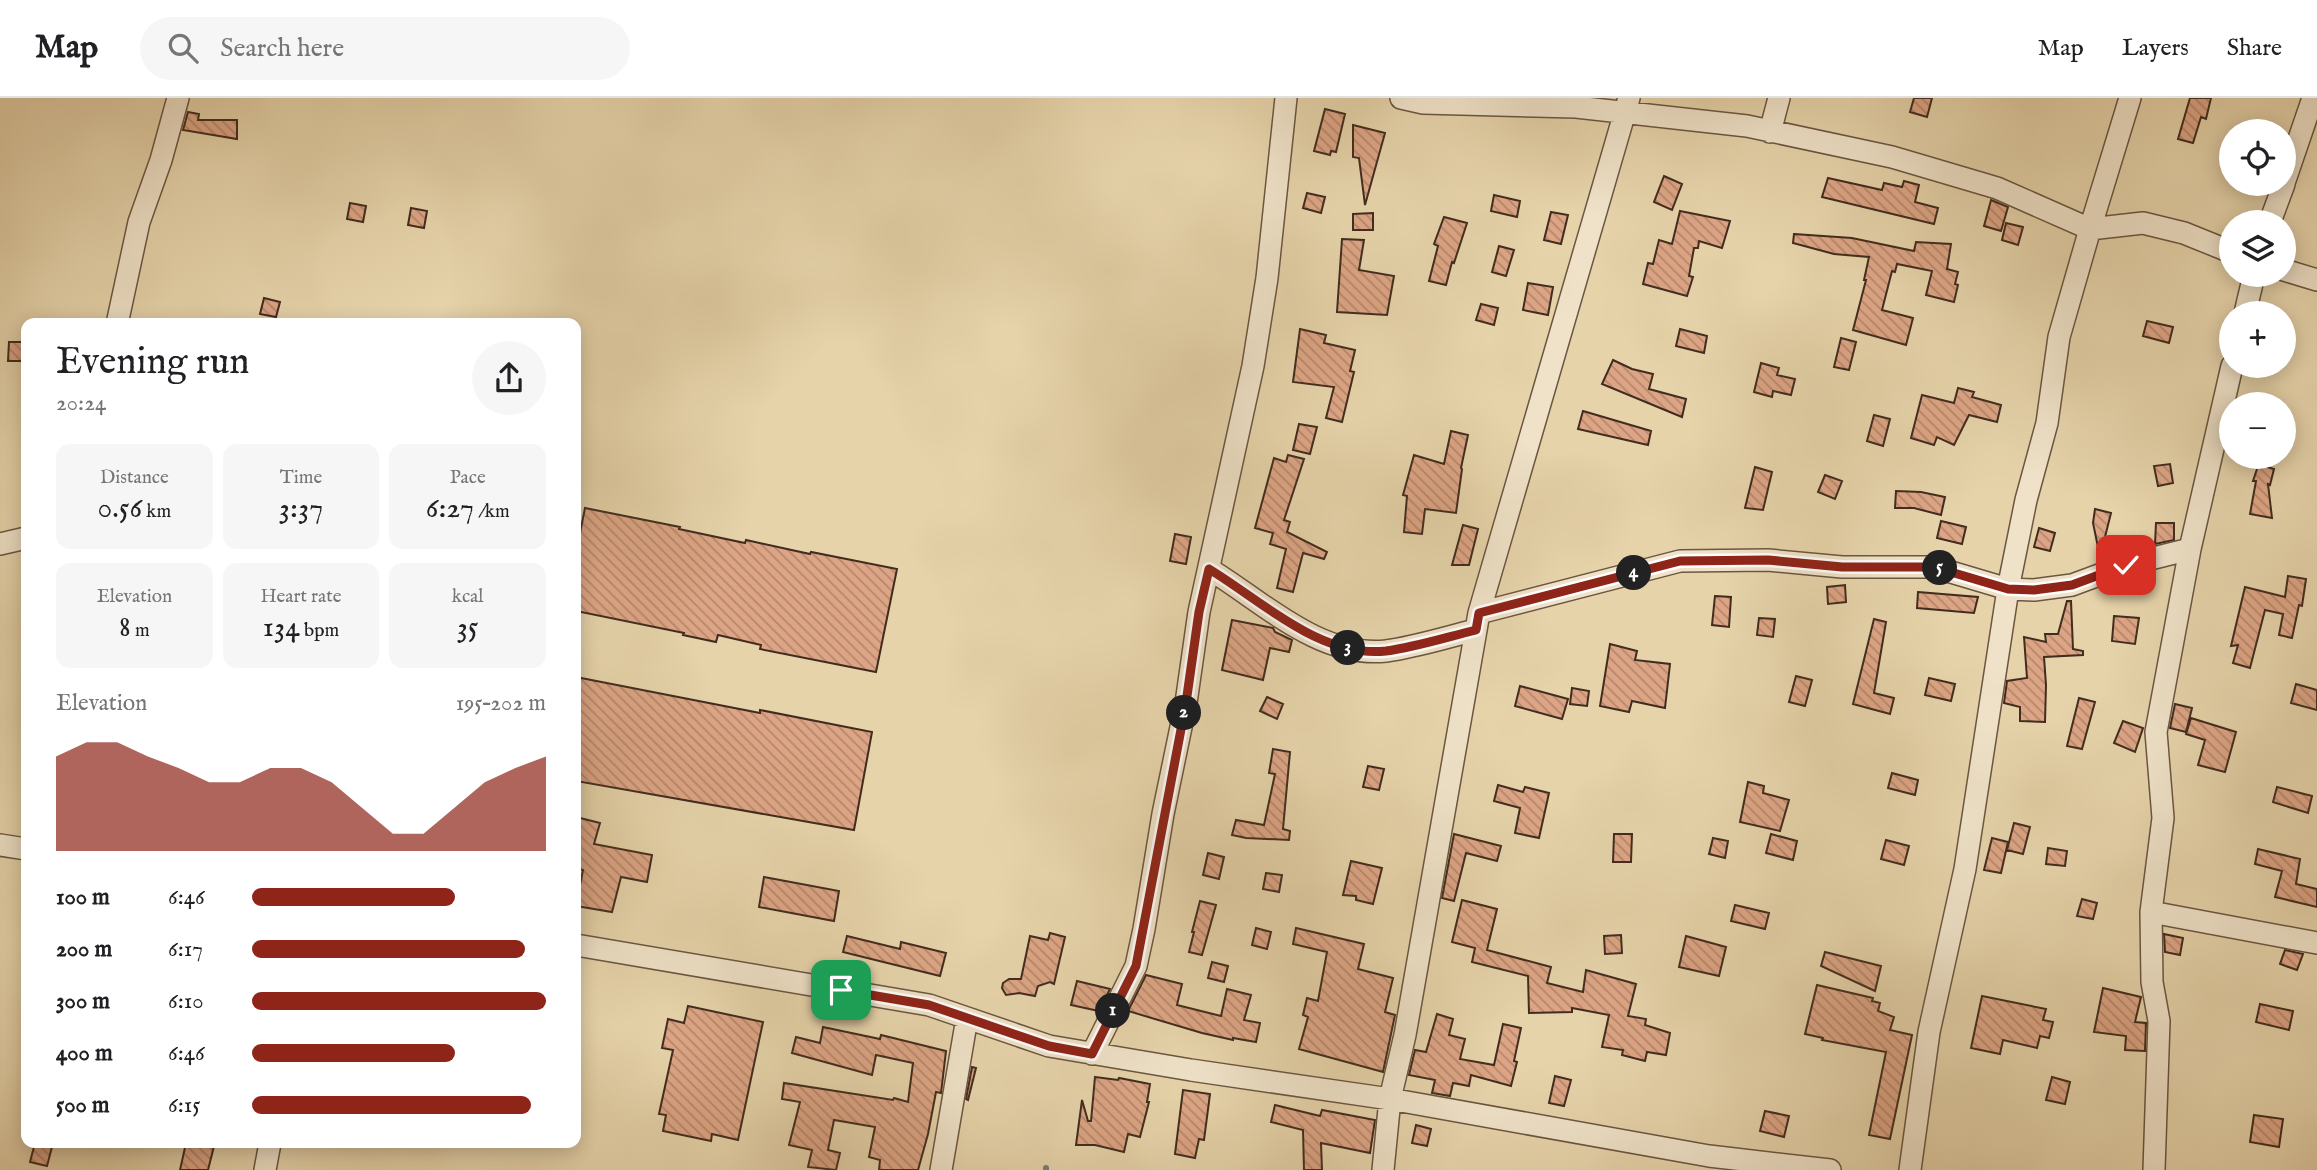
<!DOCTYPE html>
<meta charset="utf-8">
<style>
body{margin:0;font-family:"IM FELL English",serif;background:#f6f6f6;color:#202124;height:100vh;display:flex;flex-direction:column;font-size:26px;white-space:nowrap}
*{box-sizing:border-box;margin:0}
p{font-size:23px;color:#757577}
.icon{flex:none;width:38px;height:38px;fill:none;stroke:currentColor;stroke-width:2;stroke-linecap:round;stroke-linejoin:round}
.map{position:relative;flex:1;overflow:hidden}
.sheet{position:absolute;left:21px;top:220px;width:560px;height:830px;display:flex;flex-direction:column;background:#fff;border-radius:14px;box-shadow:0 4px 18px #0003}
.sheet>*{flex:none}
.controls{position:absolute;left:2219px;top:21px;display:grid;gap:14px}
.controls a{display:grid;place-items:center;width:77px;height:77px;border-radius:50%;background:#fff;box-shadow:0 4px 18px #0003;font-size:35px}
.pin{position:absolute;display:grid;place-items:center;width:60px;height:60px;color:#fff;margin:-30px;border-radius:14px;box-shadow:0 4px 10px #0006}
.km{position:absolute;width:35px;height:35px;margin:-18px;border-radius:50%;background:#222;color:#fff;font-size:19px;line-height:35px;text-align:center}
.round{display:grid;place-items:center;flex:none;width:74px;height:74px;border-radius:37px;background:#f6f6f6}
.head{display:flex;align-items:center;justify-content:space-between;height:119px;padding:0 35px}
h1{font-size:38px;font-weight:600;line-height:52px}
.figures{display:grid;grid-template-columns:repeat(3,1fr);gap:10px;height:119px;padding:7px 35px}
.figures div{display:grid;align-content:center;border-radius:14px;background:#f6f6f6;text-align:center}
.figures b{font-size:30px;font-weight:600}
.figures small{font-size:19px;font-weight:400}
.figures p{font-size:19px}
.chart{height:196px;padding:14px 35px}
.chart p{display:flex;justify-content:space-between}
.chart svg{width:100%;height:126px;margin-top:7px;fill:#8f2418;opacity:.7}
ul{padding:0 35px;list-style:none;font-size:23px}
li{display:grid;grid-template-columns:112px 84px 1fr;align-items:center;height:52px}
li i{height:18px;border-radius:9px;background:#8f2418}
header{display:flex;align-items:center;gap:42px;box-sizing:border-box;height:98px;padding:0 35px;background:#fff;border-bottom:2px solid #e0e0e0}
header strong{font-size:33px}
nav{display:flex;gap:38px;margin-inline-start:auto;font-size:24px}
.search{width:490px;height:63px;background:#f6f6f6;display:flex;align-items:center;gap:18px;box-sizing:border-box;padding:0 24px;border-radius:38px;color:#757577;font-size:26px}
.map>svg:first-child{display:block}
</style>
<header>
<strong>Map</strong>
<div class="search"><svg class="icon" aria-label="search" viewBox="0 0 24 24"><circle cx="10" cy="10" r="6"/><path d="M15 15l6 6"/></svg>Search here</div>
<nav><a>Map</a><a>Layers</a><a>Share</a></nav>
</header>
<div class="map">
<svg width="2317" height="1072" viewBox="0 0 2317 1072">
<defs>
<pattern id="building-back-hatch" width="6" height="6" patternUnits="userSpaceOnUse" patternTransform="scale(1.75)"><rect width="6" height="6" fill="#dda585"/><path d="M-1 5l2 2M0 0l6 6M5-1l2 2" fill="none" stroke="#b5876c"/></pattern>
</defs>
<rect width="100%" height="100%" fill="#e6d3aa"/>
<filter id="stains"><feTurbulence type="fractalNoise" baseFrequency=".00286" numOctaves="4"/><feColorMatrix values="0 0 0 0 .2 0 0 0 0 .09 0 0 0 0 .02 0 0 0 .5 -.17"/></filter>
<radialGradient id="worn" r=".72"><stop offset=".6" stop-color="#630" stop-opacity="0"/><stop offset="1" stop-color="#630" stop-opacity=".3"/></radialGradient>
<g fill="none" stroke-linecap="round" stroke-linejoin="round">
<path stroke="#757f75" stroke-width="6" d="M 1046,1070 L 1046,1072"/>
</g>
<path fill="url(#building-back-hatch)" stroke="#422c1e" stroke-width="2" d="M 1914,0 L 1932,0 L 1927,19 L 1910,14 Z
M 2190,0 L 2211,0 L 2206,21 L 2201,19 L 2193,45 L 2178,41 Z
M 1325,11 L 1345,16 L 1336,54 L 1331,53 L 1330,57 L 1314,53 Z
M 188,14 L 199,16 L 198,22 L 237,22 L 237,41 L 183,32 Z
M 1353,27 L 1385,35 L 1365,107 L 1359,60 L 1353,59 Z
M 1664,78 L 1682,86 L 1672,112 L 1654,104 Z
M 1828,80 L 1882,92 L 1884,85 L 1902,89 L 1904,83 L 1919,87 L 1915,104 L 1938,110 L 1934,126 L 1822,99 Z
M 1307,95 L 1325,99 L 1321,115 L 1303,110 Z
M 1494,97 L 1520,103 L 1517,119 L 1491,113 Z
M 1991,102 L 2008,109 L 2001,133 L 1984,128 Z
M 350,105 L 366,108 L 363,124 L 347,121 Z
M 411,110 L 427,113 L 424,130 L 408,127 Z
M 1680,113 L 1730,123 L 1722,150 L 1699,143 L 1698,150 L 1694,150 L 1689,178 L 1693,179 L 1687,198 L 1643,186 L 1648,165 L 1653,166 L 1659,142 L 1672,146 Z
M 1551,114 L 1568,117 L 1561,146 L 1544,142 Z
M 1373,115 L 1373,132 L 1353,132 L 1353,116 Z
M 1444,119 L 1467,125 L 1454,165 L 1452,164 L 1446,187 L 1429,183 L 1438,148 L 1434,146 Z
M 2006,125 L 2023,129 L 2018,147 L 2002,142 Z
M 1794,136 L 1852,140 L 1914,153 L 1916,144 L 1951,146 L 1947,171 L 1958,174 L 1955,186 L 1958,187 L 1954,204 L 1926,197 L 1932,173 L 1897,166 L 1895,174 L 1892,173 L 1882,212 L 1913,220 L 1906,247 L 1853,232 L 1866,182 L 1864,182 L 1869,159 L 1834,156 L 1793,145 Z
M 1342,141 L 1364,142 L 1359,172 L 1394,178 L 1387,217 L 1337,214 Z
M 1499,148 L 1514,152 L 1506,178 L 1492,174 Z
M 1528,185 L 1553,189 L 1548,217 L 1523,212 Z
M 264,200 L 280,204 L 276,219 L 260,216 Z
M 1481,206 L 1498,210 L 1494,227 L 1476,222 Z
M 2147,223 L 2173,229 L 2169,245 L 2143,238 Z
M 1300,231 L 1326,237 L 1324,245 L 1355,252 L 1350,273 L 1354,274 L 1342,324 L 1326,320 L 1334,289 L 1293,284 Z
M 1680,231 L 1707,238 L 1704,255 L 1676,248 Z
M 1841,240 L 1856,244 L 1849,272 L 1834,269 Z
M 9,244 L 25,244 L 25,263 L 8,263 Z
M 1613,262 L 1632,271 L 1653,276 L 1649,291 L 1686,301 L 1682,319 L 1602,286 Z
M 1761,265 L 1779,270 L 1777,277 L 1795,281 L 1791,297 L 1773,293 L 1772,299 L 1754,294 Z
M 1958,290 L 1974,294 L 1972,299 L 2001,307 L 1997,324 L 1969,317 L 1954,347 L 1937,339 L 1934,347 L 1911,340 L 1922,297 L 1954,305 Z
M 1583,313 L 1651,333 L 1648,347 L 1578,331 Z
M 1874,317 L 1890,321 L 1883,348 L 1867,343 Z
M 1299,326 L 1317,329 L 1310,356 L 1293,352 Z
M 1451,333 L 1468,337 L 1461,370 L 1462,371 L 1456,415 L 1425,411 L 1422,436 L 1404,434 L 1407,398 L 1403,397 L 1414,357 L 1444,366 Z
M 1288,357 L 1304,361 L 1284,422 L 1290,424 L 1287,434 L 1327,454 L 1324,461 L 1303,455 L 1293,494 L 1277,490 L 1286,451 L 1270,446 L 1273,435 L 1255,430 L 1274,360 L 1286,364 Z
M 2261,359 L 2265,359 L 2267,369 L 2274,371 L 2270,387 L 2268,386 L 2272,420 L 2250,416 L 2256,383 L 2253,383 Z
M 2170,366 L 2173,385 L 2158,388 L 2154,368 Z
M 1755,369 L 1772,374 L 1763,412 L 1745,410 Z
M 1825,377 L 1842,383 L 1835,401 L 1818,394 Z
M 1896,393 L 1921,394 L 1945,399 L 1941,417 L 1914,410 L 1895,410 Z
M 585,410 L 680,429 L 679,431 L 745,445 L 746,442 L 810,456 L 811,454 L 897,471 L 876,574 L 760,551 L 761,547 L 718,537 L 716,544 L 683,537 L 684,535 L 576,513 L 576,455 Z
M 2095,411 L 2111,415 L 2100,459 L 2093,425 Z
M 1941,423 L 1966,429 L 1962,446 L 1937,440 Z
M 2156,425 L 2174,425 L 2174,442 L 2155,446 Z
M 1463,427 L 1478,431 L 1469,467 L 1452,467 Z
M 2039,430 L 2055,435 L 2050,453 L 2034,449 Z
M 1175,436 L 1191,439 L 1186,466 L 1170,463 Z
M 2288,478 L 2306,481 L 2302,508 L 2299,507 L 2292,540 L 2279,537 L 2283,516 L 2265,512 L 2250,570 L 2233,565 L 2238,547 L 2231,548 L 2245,489 L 2285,499 Z
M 1845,487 L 1846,504 L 1828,506 L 1827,489 Z
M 1918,494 L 1978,499 L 1974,515 L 1917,510 Z
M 1715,498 L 1731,499 L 1729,529 L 1712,527 Z
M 2067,503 L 2071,503 L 2073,551 L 2083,553 L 2083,557 L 2044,559 L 2046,587 L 2045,624 L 2020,623 L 2020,609 L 2004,605 L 2007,583 L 2027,580 L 2024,539 L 2046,544 L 2045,536 L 2058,536 Z
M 2114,518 L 2139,520 L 2135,546 L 2112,543 Z
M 1759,520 L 1775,521 L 1773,539 L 1757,537 Z
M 1874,521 L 1886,524 L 1874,595 L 1894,600 L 1890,616 L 1853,606 Z
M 1232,522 L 1273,530 L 1275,534 L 1292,542 L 1289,554 L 1270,550 L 1263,582 L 1222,572 Z
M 1610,546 L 1637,553 L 1635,562 L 1670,566 L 1665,610 L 1632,603 L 1629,614 L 1600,608 Z
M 1796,578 L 1812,582 L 1805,608 L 1789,604 Z
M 576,579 L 760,615 L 760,612 L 872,634 L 854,732 L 576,683 Z
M 1929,580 L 1955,586 L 1951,603 L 1925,597 Z
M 2296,586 L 2317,592 L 2317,612 L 2291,605 Z
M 1520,588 L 1568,601 L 1562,621 L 1515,608 Z
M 1572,590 L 1589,593 L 1587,608 L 1570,606 Z
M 1267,599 L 1283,606 L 1277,621 L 1260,613 Z
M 2079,600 L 2095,604 L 2082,651 L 2067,648 Z
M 2175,606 L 2192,610 L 2186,634 L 2170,630 Z
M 2191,620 L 2236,634 L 2225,674 L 2198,667 L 2205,642 L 2186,636 Z
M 2123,623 L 2143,630 L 2135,654 L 2114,645 Z
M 1273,651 L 1290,654 L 1283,731 L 1290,733 L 1289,742 L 1246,740 L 1232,737 L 1236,722 L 1264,727 L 1275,676 L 1269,675 Z
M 1368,668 L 1384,671 L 1379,692 L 1363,689 Z
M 1892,675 L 1918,682 L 1915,697 L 1888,690 Z
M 1748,684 L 1764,688 L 1763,695 L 1789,702 L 1780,733 L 1740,724 Z
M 1498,687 L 1523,694 L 1525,689 L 1549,695 L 1539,740 L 1515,735 L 1520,710 L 1494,703 Z
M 2277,689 L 2312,698 L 2308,715 L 2273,704 Z
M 576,719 L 600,725 L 594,746 L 652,757 L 647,784 L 621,779 L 612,814 L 576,808 L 583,772 L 576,771 Z
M 2014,725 L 2030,729 L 2023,756 L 2007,752 Z
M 1454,736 L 1501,748 L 1497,763 L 1466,755 L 1454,803 L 1442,800 Z
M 1614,736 L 1632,736 L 1631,764 L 1613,764 Z
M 1771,736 L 1797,743 L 1793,762 L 1766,755 Z
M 1713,740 L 1728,743 L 1725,760 L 1709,756 Z
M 1992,740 L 2008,744 L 2001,775 L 1984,772 Z
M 1886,742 L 1909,748 L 1904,767 L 1881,761 Z
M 2048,750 L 2067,753 L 2065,768 L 2046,766 Z
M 2258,751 L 2300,761 L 2296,786 L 2317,791 L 2317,809 L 2275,799 L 2282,773 L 2255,766 Z
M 1208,755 L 1224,759 L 1219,781 L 1203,777 Z
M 1351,763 L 1382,770 L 1373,806 L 1356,802 L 1356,798 L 1343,797 Z
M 1266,775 L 1282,777 L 1279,794 L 1263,791 Z
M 764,779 L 839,793 L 834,823 L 759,809 Z
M 2082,801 L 2097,805 L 2093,821 L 2077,818 Z
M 1462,802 L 1497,811 L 1487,852 L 1551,869 L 1547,885 L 1583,894 L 1586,872 L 1636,886 L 1628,918 L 1646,921 L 1645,927 L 1670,935 L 1666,957 L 1647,954 L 1645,963 L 1622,957 L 1623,952 L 1602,949 L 1609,917 L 1572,910 L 1572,914 L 1529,915 L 1528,878 L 1472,864 L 1475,850 L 1452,844 Z
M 1200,803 L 1216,807 L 1202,857 L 1189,854 L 1194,834 L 1192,834 Z
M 1735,807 L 1769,815 L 1765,831 L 1731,823 Z
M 1256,830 L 1271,834 L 1267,851 L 1252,847 Z
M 1296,830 L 1364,846 L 1358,871 L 1393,880 L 1385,914 L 1395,917 L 1383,974 L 1299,951 L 1308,919 L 1303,917 L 1307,900 L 1318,903 L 1327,854 L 1293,846 Z
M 1050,835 L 1065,839 L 1054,886 L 1050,884 L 1038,888 L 1035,898 L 1019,895 L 1006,897 L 1002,890 L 1003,885 L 1009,881 L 1021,881 L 1030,838 L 1048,842 Z
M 2164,836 L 2183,840 L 2180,857 L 2165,854 Z
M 1621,837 L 1622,855 L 1605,856 L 1604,838 Z
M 847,838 L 900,851 L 901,844 L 946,855 L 940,878 L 843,854 Z
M 1686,838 L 1726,849 L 1719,878 L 1679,869 Z
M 2285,852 L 2303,856 L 2297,872 L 2280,866 Z
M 1825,854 L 1881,868 L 1875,893 L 1821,868 Z
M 1212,864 L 1228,868 L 1224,884 L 1208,880 Z
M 1146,877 L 1182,886 L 1177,907 L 1221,918 L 1227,891 L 1251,897 L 1244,922 L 1260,925 L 1256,944 L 1233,940 L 1233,942 L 1202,935 L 1128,913 Z
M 1077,883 L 1110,891 L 1099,913 L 1071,907 Z
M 1817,887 L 1873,900 L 1872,903 L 1880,905 L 1878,913 L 1894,919 L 1890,932 L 1912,937 L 1890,1041 L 1869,1037 L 1886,954 L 1822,942 L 1823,940 L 1805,936 Z
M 2103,890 L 2141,899 L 2135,924 L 2146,925 L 2145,953 L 2125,952 L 2126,938 L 2094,934 Z
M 1982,898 L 2046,911 L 2043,922 L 2053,924 L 2049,940 L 2040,938 L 2037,950 L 2003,942 L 2000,956 L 1971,950 Z
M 2260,906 L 2293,913 L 2289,932 L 2256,924 Z
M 688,908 L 763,924 L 738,1042 L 712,1036 L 711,1043 L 663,1033 L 666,1017 L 659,1016 L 673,952 L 662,950 L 668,921 L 684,925 Z
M 1437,916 L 1453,921 L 1449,937 L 1465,941 L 1460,961 L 1494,967 L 1503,926 L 1521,930 L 1514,963 L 1517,964 L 1511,988 L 1471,977 L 1469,988 L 1453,985 L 1450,998 L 1432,995 L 1435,982 L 1409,977 L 1415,952 L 1426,954 Z
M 823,929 L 880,941 L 881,937 L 946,953 L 941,995 L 936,994 L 928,1036 L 918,1072 L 879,1072 L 880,1062 L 869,1059 L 875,1029 L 834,1022 L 828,1052 L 840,1055 L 836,1072 L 808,1069 L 812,1052 L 789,1047 L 800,1004 L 782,1001 L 784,985 L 893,1002 L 894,1000 L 908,1004 L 913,965 L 876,957 L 872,977 L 792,955 L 796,939 L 820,945 Z
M 972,969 L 976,970 L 968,1002 L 966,1001 Z
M 1555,978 L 1571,982 L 1564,1008 L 1549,1005 Z
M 1095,979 L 1118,982 L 1119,980 L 1150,986 L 1147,1004 L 1149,1004 L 1140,1039 L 1128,1036 L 1124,1054 L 1095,1047 L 1076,1047 L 1082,1002 L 1088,1023 L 1091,1023 Z
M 2052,979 L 2070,984 L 2065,1006 L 2046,1002 Z
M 1183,992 L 1210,996 L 1204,1042 L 1199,1041 L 1195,1060 L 1175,1056 Z
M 1275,1007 L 1320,1018 L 1322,1012 L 1375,1022 L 1370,1055 L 1321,1045 L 1322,1072 L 1304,1072 L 1303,1032 L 1271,1024 Z
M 1765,1013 L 1789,1018 L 1784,1039 L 1760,1033 Z
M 2254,1017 L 2283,1021 L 2279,1049 L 2250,1044 Z
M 1416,1027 L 1431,1031 L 1427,1048 L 1412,1045 Z
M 35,1045 L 53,1045 L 47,1068 L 30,1064 Z
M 186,1045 L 214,1048 L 208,1072 L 180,1072 Z"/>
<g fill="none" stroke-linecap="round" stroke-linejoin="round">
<defs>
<path id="minor" d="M 1401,0 L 1423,5 L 1576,9 L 1747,28 L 1892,59 L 1997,90 L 2090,131 L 2143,125 L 2184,135 L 2231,154
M 1770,34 L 1779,0
M 2284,85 L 2313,0
M 2270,124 L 2284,86
M 2284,172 L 2317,182
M 2245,215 L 2254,177
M 117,226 L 139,124 L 161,62 L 178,0
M 0,446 L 26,440
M 1209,471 C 1262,503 1319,560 1386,553 C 1416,549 1447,539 1476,532
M 1479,515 L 1629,0
M 0,747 L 26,751
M 2151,814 L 2317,845
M 576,847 L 929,907 L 1049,948 L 1191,972 L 1390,1001 L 1709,1058 L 1830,1072
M 1092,956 L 1136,868 L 1144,831 L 1163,716 L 1186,605 L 1199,514 L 1253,268 L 1267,180 L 1286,0
M 265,1072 L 270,1045
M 941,1072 L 967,920
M 1383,1072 L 1390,1001 L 1405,937 L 1479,515 L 1680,463 L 1768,462 L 1842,469 L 1934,469 L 2008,491 L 2034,492 L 2072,487 L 2126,467 L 2190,451
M 1910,1072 L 1929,934 L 1965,771 L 2008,491 L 2026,402 L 2047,325 L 2059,239 L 2090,131 L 2130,0
M 2154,1072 L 2159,923 L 2152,884 L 2151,814 L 2163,720 L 2156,634 L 2190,451 L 2232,268"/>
</defs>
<use href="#minor" stroke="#6b5641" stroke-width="24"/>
<use href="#minor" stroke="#efe2c8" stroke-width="21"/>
</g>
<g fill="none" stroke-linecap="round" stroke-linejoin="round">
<defs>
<path id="route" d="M 841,892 L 929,907 L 1049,948 L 1092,956 L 1136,868 L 1186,605 L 1199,514 L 1209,471 C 1262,503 1320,560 1386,553 C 1416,549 1447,539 1476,532 L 1479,515 L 1680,463 L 1768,462 L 1842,469 L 1934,469 L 2008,491 L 2034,492 L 2072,487 L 2126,467"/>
</defs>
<use href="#route" stroke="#fff" stroke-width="14"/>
<use href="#route" stroke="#8f2418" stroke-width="9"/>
</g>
<rect width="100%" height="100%" filter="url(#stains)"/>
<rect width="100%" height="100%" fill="url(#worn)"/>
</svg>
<div class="controls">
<a><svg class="icon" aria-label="locate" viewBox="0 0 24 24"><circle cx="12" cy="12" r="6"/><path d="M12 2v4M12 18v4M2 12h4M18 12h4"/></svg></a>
<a><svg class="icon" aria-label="layers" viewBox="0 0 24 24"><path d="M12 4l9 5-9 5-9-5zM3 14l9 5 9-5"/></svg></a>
<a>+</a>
<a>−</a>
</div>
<div class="pin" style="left:841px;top:892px;background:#1e9e55"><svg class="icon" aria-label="arrive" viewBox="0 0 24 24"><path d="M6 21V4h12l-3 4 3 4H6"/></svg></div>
<div class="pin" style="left:2126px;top:467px;background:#d93025"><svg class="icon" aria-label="check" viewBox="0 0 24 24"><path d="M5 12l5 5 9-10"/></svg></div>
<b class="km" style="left:1113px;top:913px">1</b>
<b class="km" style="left:1184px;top:615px">2</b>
<b class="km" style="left:1348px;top:550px">3</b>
<b class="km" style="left:1634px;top:475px">4</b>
<b class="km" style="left:1940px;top:470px">5</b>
<section class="sheet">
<div class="head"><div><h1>Evening run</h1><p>20:24</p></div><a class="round"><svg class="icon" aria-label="share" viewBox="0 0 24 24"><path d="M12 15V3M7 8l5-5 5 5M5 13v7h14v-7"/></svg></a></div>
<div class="figures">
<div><p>Distance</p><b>0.56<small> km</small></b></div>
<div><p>Time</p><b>3:37</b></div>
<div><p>Pace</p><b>6:27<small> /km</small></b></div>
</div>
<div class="figures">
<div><p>Elevation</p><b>8<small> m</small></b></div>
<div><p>Heart rate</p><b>134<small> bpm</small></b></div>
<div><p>kcal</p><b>35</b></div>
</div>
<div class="chart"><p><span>Elevation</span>195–202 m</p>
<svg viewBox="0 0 160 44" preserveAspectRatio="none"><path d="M0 44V11L10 6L20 6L30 11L40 15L50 20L60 20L70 15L80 15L90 20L100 29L110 38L120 38L130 29L140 20L150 15L160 11V44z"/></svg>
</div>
<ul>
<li><b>100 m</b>6:46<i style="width:69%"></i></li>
<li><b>200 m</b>6:17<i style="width:93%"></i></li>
<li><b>300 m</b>6:10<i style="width:100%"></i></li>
<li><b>400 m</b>6:46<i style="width:69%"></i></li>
<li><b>500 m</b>6:15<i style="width:95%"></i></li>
</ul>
</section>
</div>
